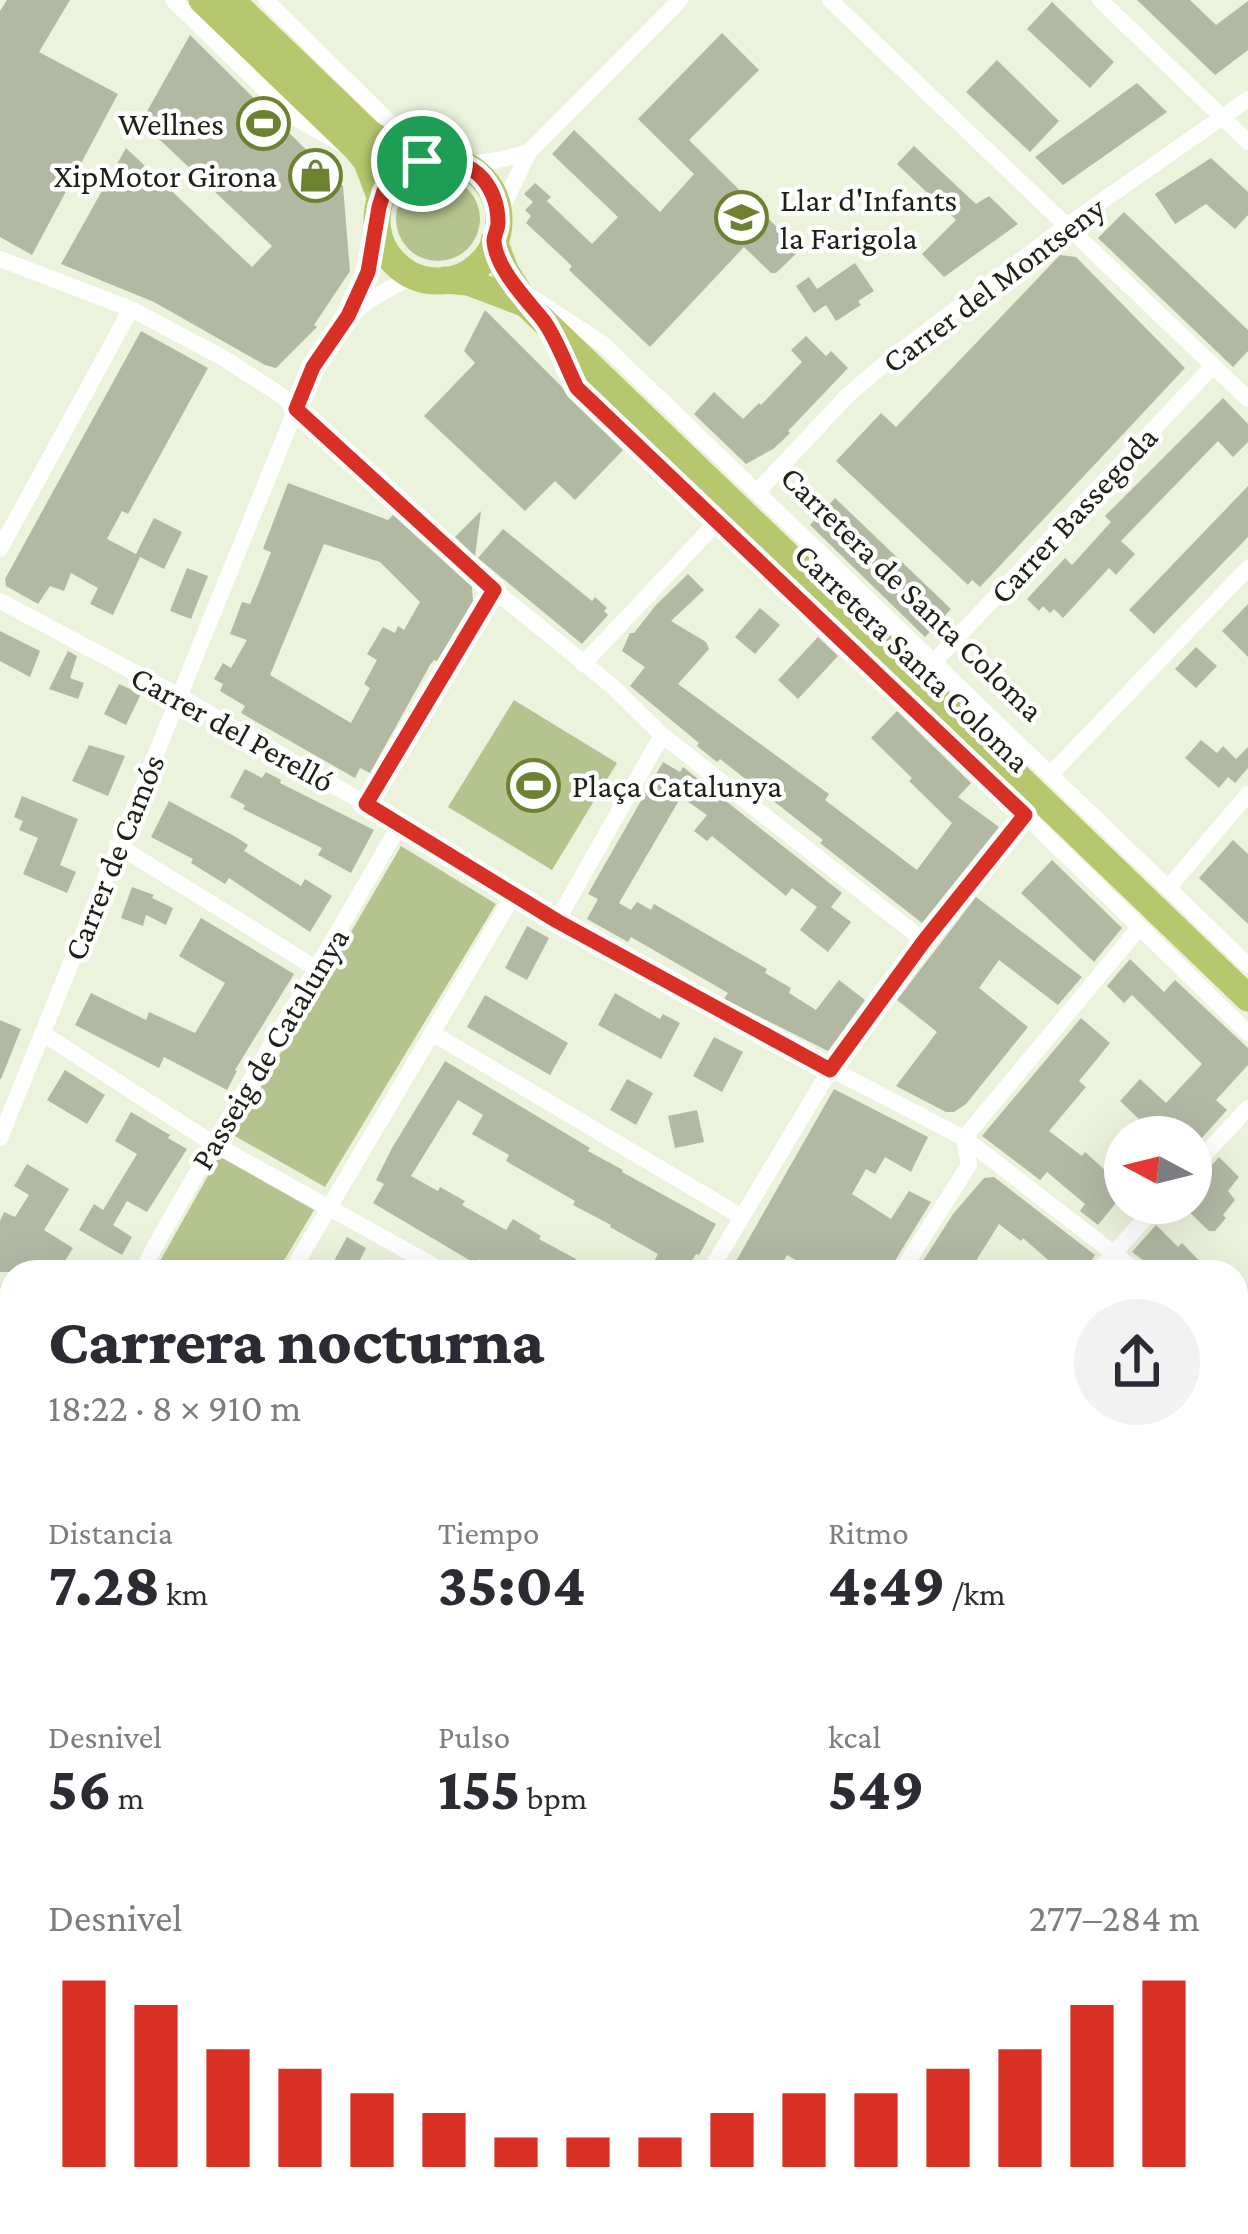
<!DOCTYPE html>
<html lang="es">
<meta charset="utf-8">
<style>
body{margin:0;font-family:"Crimson Pro",serif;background:#f2f2f3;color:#2b2b33;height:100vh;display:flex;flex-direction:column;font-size:45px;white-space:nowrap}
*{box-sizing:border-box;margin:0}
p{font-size:39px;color:#7c7c81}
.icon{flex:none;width:66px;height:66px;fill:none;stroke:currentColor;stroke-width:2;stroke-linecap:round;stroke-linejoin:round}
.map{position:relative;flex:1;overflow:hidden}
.details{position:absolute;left:0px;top:1260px;width:1248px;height:975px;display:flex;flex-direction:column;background:#fff;border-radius:36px 36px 0 0;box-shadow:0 12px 48px #0002}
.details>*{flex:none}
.needle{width:78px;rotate:277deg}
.tools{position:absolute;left:1104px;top:1116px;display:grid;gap:24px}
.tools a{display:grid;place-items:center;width:108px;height:108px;border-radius:50%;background:#fff;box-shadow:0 12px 48px #0002;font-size:60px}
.pin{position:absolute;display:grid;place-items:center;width:102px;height:102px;color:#fff;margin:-51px;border:6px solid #fff;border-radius:50%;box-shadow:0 3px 12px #0007}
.round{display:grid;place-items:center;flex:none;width:126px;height:126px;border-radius:63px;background:#f2f2f3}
.head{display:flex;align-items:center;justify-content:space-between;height:204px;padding:0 48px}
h1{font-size:66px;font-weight:800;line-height:90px}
.stats{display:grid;grid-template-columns:repeat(3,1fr);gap:18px;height:204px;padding:12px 48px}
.stats div{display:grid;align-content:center}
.stats b{font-size:60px;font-weight:800}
.stats small{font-size:33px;font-weight:400}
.stats p{font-size:33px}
.chart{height:336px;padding:24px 48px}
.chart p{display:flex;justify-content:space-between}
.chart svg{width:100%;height:216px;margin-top:12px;stroke:#d93025;stroke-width:6}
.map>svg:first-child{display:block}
</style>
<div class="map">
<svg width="1248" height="2234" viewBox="0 0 1248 2234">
<rect width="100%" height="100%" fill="#ecf3dc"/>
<path fill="#b5c48f" d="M396 219a42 42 0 1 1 84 0a42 42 0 1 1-84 0Z
M 514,700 L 617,763 L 552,870 L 448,807 Z
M 401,846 L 496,904 L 325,1187 L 233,1135 Z
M 219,1156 L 314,1210 L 277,1272 L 154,1272 Z"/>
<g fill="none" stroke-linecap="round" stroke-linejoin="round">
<path stroke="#a6ba71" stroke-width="6" d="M 0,1429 L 12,1431
M 1236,1999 L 1248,2000
M 1190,2223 L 1195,2234"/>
</g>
<path fill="#b2b9a3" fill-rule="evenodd" d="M 7,0 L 70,0 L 39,52 L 118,94 L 32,255 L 0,237 L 0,11 Z
M 1137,0 L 1190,0 L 1216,25 L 1248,1 L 1248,50 L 1215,75 Z
M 1052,2 L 1114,62 L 1090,88 L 1027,29 Z
M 722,33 L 759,70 L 689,140 L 800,250 L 776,273 L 771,273 L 744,247 L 650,347 L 569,270 L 572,266 L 526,223 L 531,216 L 525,210 L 533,202 L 524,194 L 535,183 L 551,197 L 547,201 L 592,244 L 618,217 L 552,154 L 574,130 L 660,212 L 694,174 L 638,119 Z
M 190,35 L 343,186 L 350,271 L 314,325 L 317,327 L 276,368 L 265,365 L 154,302 L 61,264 L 126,148 L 252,267 L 272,246 L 141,122 Z
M 997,60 L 1059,121 L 1030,152 L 966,92 Z
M 1137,83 L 1167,112 L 1063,185 L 1035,157 Z
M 914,146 L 976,204 L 989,196 L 1018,224 L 944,277 L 922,254 L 956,220 L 897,164 Z
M 1211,158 L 1248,192 L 1248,215 L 1235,229 L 1206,204 L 1175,224 L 1155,194 Z
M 1124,212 L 1248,330 L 1248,351 L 1233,367 L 1098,238 Z
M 1060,255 L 1076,257 L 1185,368 L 980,587 L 972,580 L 968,585 L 836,461 L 881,413 L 896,427 Z
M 855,263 L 874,291 L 858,301 L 861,305 L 836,321 L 826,305 L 814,313 L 796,286 L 809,277 L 817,289 Z
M 485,310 L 562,387 L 568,397 L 623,450 L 575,500 L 555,481 L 525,511 L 424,416 L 475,363 L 464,351 Z
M 141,331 L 208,368 L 128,514 L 122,511 L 107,539 L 136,554 L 154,518 L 182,532 L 164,569 L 140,557 L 113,615 L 90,604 L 98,588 L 71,573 L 64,591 L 50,586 L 38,604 L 6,586 L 5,579 Z
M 806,336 L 826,356 L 831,351 L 848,368 L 788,431 L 790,433 L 782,441 L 773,449 L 746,464 L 694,414 L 714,392 L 743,419 L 759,403 L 761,405 L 802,362 L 791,350 Z
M 1223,398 L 1248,424 L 1248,442 L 1233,457 L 1218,441 L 1121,541 L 1135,554 L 1116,575 L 1109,568 L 1063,618 L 1054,609 L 1050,613 L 1043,606 L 1039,611 L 1027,599 L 1065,558 L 1072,565 L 1111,522 L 1105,516 Z
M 288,483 L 388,520 L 393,515 L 472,587 L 473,601 L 437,661 L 434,660 L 430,665 L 370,773 L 360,768 L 355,778 L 241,713 L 245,706 L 220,691 L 223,684 L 214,679 L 223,663 L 231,668 L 247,640 L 230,634 L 242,602 L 250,604 L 260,580 L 271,552 L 263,549 ZM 324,544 L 380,562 L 420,602 L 404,630 L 398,626 L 395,633 L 383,627 L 367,654 L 377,660 L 364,684 L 370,688 L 351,723 L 270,675 Z
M 1248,486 L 1248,537 L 1154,634 L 1129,610 Z
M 835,498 L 951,609 L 925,637 L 810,525 Z
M 481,511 L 475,556 L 455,537 Z
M 503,529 L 592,601 L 595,597 L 607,608 L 604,611 L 608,615 L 582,644 L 478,558 Z
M 187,568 L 208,576 L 191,619 L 170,611 Z
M 688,574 L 704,590 L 671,621 L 706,642 L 709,649 L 678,684 L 829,794 L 825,800 L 917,870 L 952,823 L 909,781 L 912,778 L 871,738 L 897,711 L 971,783 L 958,797 L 999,827 L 922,923 L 820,843 L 823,840 L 720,759 L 717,762 L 697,746 L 699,743 L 630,686 L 645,667 L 622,651 L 630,633 L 634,633 L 656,605 Z
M 1248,604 L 1248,657 L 1222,631 Z
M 760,608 L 780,625 L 755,654 L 735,637 Z
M 0,631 L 40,651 L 30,677 L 0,661 Z
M 818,637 L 838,656 L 798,699 L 778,680 Z
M 1196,647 L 1217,666 L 1196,688 L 1175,669 Z
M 68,651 L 77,656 L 70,678 L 84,683 L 78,699 L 49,689 Z
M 119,684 L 141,694 L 126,725 L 104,714 Z
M 1201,740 L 1217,753 L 1223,746 L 1236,759 L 1248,747 L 1248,768 L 1235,783 L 1228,777 L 1219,788 L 1185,758 Z
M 89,745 L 125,756 L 108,796 L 72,781 Z
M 663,762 L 680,772 L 683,767 L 842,893 L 831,907 L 851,922 L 828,952 L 800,930 L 817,907 L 792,888 L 786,896 L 712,836 L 707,841 L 694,831 L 707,815 L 681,797 L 619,903 L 631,910 L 637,902 L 651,910 L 654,904 L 767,969 L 765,973 L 791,988 L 789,993 L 816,1010 L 839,980 L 865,1000 L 828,1051 L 724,999 L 728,993 L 631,937 L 628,942 L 587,919 L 598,899 L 588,894 Z
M 245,769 L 262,778 L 266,772 L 281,780 L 280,783 L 374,830 L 351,873 L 318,855 L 322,848 L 243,809 L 245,805 L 230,797 Z
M 22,796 L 78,819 L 60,865 L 76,872 L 67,893 L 23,874 L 38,838 L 19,830 L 23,821 L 14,817 Z
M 169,801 L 236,837 L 248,845 L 244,851 L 301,886 L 305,879 L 332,896 L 310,932 L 229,878 L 225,884 L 191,863 L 193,859 L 151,837 Z
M 1233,840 L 1248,854 L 1248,924 L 1199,878 Z
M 1052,860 L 1122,928 L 1094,962 L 1021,893 Z
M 132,887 L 154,895 L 152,898 L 173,908 L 166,925 L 146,915 L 143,926 L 121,918 Z
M 976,897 L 1082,977 L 1058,1005 L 999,960 L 979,988 L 1028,1027 L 966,1104 L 954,1112 L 946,1112 L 896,1086 L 937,1032 L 897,1000 Z
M 201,918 L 294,974 L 235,1070 L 237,1071 L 227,1090 L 164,1057 L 159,1068 L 75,1025 L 91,993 L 146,1020 L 149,1012 L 195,1033 L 225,983 L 179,956 Z
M 527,926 L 549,938 L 527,980 L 505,968 Z
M 1130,959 L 1164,992 L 1175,980 L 1248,1048 L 1248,1065 L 1216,1100 L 1227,1110 L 1191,1150 L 1191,1137 L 1158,1137 L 1120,1101 L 1140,1079 L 1166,1103 L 1202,1064 L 1132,995 L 1124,1003 L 1107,986 Z
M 615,993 L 660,1019 L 663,1014 L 680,1023 L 661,1059 L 598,1025 Z
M 485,995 L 568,1043 L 550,1075 L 467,1027 Z
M 1081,1018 L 1110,1043 L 1079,1081 L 1086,1087 L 1049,1131 L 1082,1156 L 1085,1152 L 1106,1171 L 1125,1148 L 1125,1192 L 1098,1225 L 1080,1211 L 1085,1204 L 1047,1172 L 1040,1180 L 982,1136 Z
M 0,1020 L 21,1029 L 1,1079 L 0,1079 Z
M 714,1037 L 743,1052 L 722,1092 L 693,1076 Z
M 445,1061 L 590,1148 L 588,1151 L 623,1170 L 622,1172 L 716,1224 L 699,1255 L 696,1254 L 685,1272 L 648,1272 L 658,1254 L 610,1227 L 611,1225 L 573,1205 L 575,1201 L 506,1161 L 509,1155 L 472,1134 L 483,1115 L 458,1100 L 411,1176 L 438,1191 L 440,1187 L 465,1201 L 462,1205 L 506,1230 L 513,1219 L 541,1236 L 539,1239 L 576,1259 L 569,1272 L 500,1272 L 479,1259 L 476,1264 L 373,1203 L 384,1184 L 376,1180 L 392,1148 Z
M 65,1070 L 105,1095 L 87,1124 L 47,1100 Z
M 627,1079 L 653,1093 L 636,1125 L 610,1110 Z
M 834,1089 L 928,1137 L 911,1172 L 885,1157 L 875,1174 L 866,1169 L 852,1194 L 891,1219 L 909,1191 L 931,1202 L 888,1272 L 816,1272 L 787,1255 L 777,1272 L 750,1272 L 735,1263 Z
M 697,1110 L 704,1142 L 675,1148 L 668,1116 Z
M 131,1112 L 170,1135 L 168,1138 L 187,1149 L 147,1212 L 127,1201 L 113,1225 L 132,1237 L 122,1255 L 79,1230 L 94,1204 L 103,1210 L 137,1154 L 115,1141 Z
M 1219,1157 L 1239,1177 L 1228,1191 L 1235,1200 L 1223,1215 L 1226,1218 L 1215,1231 L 1209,1231 L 1180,1203 L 1191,1203 L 1191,1181 L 1200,1178 Z
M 27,1164 L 69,1189 L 44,1230 L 73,1248 L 58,1272 L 0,1272 L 0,1221 L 4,1212 L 15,1217 L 29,1195 L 14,1186 Z
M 994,1177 L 1095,1255 L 1084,1272 L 1074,1272 L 1059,1261 L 1055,1266 L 1023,1238 L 1021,1241 L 999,1224 L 969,1272 L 916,1272 L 953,1214 L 984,1178 Z
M 1156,1225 L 1178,1247 L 1182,1243 L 1210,1272 L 1151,1272 L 1147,1263 L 1132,1252 Z
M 347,1237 L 366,1248 L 360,1260 L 382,1272 L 328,1272 Z"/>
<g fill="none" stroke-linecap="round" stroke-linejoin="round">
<path stroke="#fff" stroke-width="16" d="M 173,0 L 292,116 L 340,143
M 266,0 L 393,126 L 416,144 L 451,160
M 830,0 L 1248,399
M 1100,0 L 1248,142
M 464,165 L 498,160 L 529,152
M 498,216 L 529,152 L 680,0
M 0,259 L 131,309 L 225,359 L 282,396 L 494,590 L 612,686 L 662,735 L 924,941
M 530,296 L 603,344 L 1248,965
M 348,315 L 367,272 L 377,225
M 553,339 L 577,388 L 1025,815 L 1248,1033
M 757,492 L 847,396 L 890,359 L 1065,227 L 1248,99
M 0,549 L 131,309
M 0,601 L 179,696 L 366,804 L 513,896 L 690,996 L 964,1138 L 1138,1272
M 934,662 L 1213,366
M 583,664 L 718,521
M 1050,775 L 1248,568
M 366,804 L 494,590
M 117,845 L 317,969
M 1169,887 L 1248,794
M 557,921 L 662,735
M 42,1033 L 212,1143 L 445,1272
M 432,1033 L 742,1217
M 0,1138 L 313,367 C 347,316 358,301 416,276
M 1191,1169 L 1248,1108
M 141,1272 C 224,1121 314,975 399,826
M 291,1272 L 513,896
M 709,1272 L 830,1070 L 924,941 L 1025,815
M 901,1272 L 969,1165 L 964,1138 L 1139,928
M 1097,1272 L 1159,1203
M 0,1296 L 12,1301
M 1236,1364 L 1248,1350
M 1236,1551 L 1248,1532
M 1236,1870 L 1248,1858
M 1236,1942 L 1248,1945
M 390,2234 L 397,2223"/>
<path stroke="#b6c76d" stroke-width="27" d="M 202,0 L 356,148 L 367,162 L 381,199
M 231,0 L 369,133 L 398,151 L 423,161
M377 220a61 61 0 1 1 122 0a61 61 0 1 1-122 0Z
M 494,241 L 505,270 L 526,304 L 1248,998
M 445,280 L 468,282 L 526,304"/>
</g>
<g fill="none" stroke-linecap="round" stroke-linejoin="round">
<defs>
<path id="route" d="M 432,159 C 451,159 470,164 483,179 C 493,191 498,206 498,223 C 498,229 494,235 494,241 C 496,269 527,300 543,320 C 556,337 567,368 577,388 L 1025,815 L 924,941 L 830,1070 L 557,921 L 366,804 L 494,590 L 296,409 L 313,367 L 348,316 L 368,272 L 379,207 L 384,191 L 394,178 L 407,167 Z"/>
</defs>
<use href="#route" stroke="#fff" stroke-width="24"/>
<use href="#route" stroke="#d93025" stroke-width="15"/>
</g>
<defs>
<symbol id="stadium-ring" viewBox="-11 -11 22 22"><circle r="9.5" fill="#fff" stroke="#6d8131" stroke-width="1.5"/><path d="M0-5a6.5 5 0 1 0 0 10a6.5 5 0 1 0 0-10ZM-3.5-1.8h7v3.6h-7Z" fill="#6d8131"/></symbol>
<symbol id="shop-ring" viewBox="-11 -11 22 22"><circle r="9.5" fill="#fff" stroke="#6d8131" stroke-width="1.5"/><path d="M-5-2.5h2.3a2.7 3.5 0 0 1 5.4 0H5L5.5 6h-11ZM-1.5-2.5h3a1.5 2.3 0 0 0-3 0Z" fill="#6d8131"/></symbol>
<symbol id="school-ring" viewBox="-11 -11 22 22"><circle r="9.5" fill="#fff" stroke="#6d8131" stroke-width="1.5"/><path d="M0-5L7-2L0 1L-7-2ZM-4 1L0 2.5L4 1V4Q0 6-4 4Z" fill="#6d8131"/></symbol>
</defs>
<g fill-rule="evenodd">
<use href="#stadium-ring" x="234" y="94" width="59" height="59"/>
<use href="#shop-ring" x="286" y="146" width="59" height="59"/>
<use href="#school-ring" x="712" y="188" width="59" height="59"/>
<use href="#stadium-ring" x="504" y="756" width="59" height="59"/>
</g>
<g text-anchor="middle" stroke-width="9" stroke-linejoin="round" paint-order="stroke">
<g font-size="33" fill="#1f2119" stroke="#fff" text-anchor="end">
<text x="224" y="135">Wellnes</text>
<text x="277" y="187">XipMotor Girona</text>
<text x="780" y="211" text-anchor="start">Llar d'Infants<tspan x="780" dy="38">la Farigola</tspan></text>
<text x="572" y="797" text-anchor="start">Plaça Catalunya</text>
</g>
<g font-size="33" fill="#1f2119" stroke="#fff">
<text transform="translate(993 284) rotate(-37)" y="12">Carrer del Montseny</text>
<text transform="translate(1073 514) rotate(-47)" y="12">Carrer Bassegoda</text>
<text transform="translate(913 593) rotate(44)" y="12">Carretera de Santa Coloma</text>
<text transform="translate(913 657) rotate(44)" y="12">Carretera Santa Coloma</text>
<text transform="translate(233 728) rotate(29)" y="12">Carrer del Perelló</text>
<text transform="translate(113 857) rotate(-68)" y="12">Carrer de Camós</text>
<text transform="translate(269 1048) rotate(-59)" y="12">Passeig de Catalunya</text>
</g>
</g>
</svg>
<div class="tools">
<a><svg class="needle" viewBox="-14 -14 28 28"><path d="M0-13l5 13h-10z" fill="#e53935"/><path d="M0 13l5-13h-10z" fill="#7c7c81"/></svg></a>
</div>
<div class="pin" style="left:422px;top:161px;background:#1e9e55"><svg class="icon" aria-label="arrive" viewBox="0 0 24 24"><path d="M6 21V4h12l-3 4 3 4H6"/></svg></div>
<section class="details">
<div class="head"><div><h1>Carrera nocturna</h1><p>18:22 · 8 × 910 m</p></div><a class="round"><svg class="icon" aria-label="share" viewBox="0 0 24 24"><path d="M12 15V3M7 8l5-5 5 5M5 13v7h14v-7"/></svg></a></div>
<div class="stats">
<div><p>Distancia</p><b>7.28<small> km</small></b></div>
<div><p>Tiempo</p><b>35:04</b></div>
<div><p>Ritmo</p><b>4:49<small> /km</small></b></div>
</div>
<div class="stats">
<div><p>Desnivel</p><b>56<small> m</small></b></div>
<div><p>Pulso</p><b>155<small> bpm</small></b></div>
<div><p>kcal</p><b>549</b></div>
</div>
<div class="chart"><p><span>Desnivel</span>277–284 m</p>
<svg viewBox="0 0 160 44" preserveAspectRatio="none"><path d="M5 44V6M15 44V11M25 44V20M35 44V24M45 44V29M55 44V33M65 44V38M75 44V38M85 44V38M95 44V33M105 44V29M115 44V29M125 44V24M135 44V20M145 44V11M155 44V6"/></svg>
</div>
</section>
</div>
